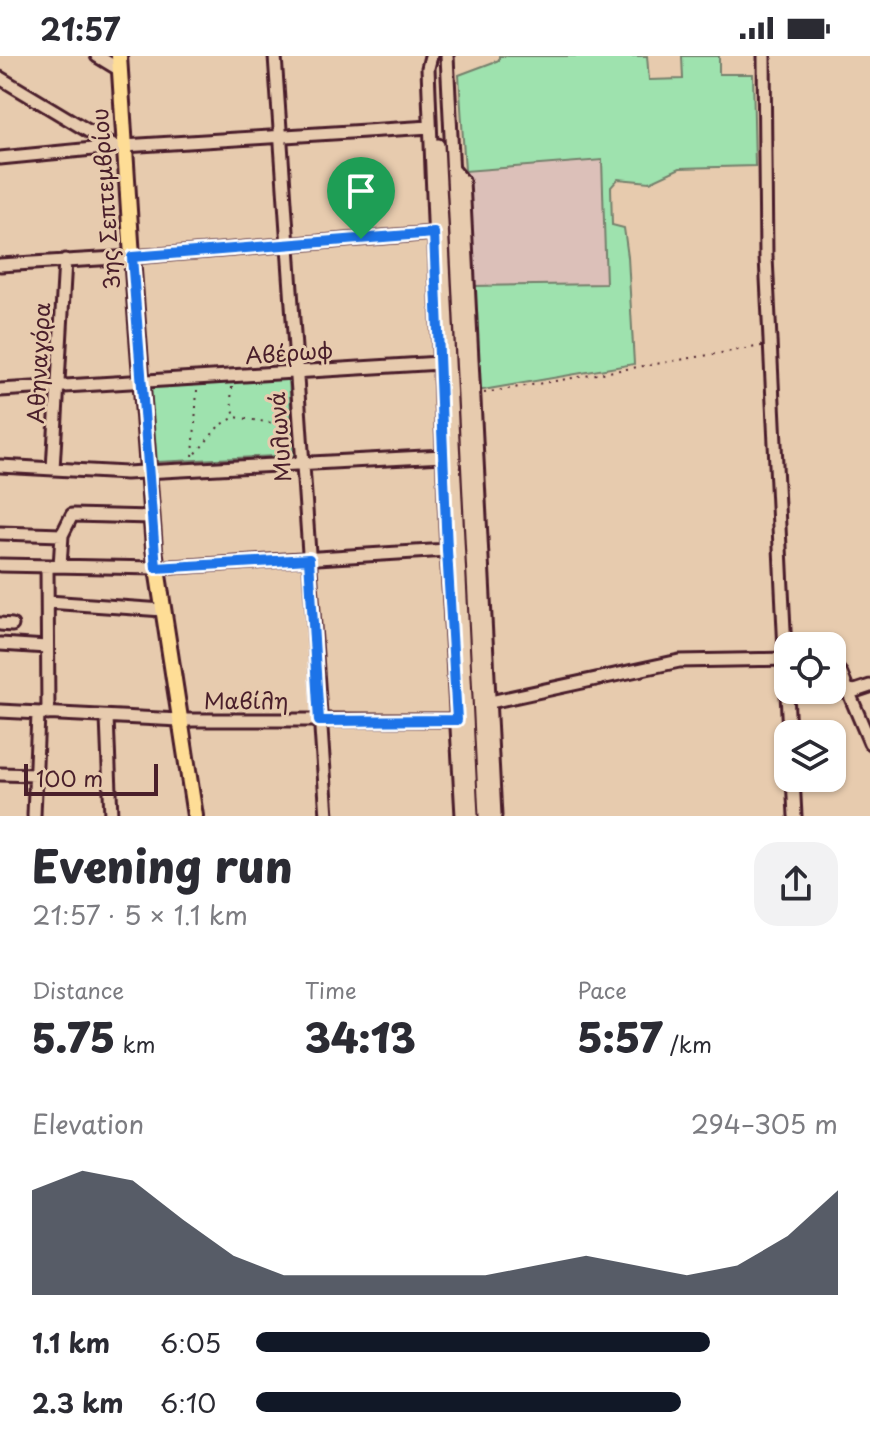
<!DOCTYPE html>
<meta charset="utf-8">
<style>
body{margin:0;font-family:"Playpen Sans",sans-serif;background:#f2f2f3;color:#2b2b33;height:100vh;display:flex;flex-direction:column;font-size:30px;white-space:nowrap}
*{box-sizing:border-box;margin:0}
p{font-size:26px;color:#7c7c81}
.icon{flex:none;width:44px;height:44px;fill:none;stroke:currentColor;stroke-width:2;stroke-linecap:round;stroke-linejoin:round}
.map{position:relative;height:760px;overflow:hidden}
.details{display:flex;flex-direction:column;background:#fff;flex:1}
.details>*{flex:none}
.controls{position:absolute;left:774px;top:576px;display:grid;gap:16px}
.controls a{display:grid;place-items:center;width:72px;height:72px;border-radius:16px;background:#fff;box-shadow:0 2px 6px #0004;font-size:40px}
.scale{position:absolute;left:24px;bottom:20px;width:134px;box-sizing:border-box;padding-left:8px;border:4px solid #4a1f2b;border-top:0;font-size:22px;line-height:28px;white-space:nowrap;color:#4a1f2b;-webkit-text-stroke:6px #e7cbae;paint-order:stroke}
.pin{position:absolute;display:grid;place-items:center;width:68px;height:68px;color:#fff;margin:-82px -34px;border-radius:50% 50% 50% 0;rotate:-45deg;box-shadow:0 0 8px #0007}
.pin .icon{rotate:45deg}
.round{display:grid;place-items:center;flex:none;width:84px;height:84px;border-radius:24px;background:#f2f2f3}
.head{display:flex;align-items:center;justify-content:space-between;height:136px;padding:0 32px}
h1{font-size:44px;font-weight:800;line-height:60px}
.metrics{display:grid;grid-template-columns:repeat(3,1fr);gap:12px;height:136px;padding:8px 32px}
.metrics div{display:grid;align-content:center}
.metrics b{font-size:40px;font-weight:800}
.metrics small{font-size:22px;font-weight:400}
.metrics p{font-size:22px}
.chart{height:224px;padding:16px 32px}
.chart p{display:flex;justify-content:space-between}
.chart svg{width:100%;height:144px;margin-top:8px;fill:#111827;opacity:.7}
ul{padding:0 32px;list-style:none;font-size:26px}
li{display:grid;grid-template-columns:128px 96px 1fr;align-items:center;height:60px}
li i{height:20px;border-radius:10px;background:#111827}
.status{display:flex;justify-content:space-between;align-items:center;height:56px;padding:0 40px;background:#fff;direction:ltr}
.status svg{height:22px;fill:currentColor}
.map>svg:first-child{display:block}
</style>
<div class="status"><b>21:57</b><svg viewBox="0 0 49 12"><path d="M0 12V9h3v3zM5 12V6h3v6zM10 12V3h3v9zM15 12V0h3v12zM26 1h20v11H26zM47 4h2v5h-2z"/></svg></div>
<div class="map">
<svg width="870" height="760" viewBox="0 0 870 760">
<rect width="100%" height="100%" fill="#e7cbae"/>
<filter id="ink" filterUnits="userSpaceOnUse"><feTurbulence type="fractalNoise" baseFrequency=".0125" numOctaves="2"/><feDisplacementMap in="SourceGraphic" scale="16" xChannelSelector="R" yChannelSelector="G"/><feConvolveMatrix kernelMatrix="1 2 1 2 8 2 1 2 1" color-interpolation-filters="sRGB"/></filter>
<g filter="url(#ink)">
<path fill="#dcc0b9" d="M 602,104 L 606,228 L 472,230 L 465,115 Z"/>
<path fill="#9ee2ae" stroke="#74806c" stroke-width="2" d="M 499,0 L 647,0 L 649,24 L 683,23 L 682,0 L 719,0 L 719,18 L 753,18 L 755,110 L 680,112 L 650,126 L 618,123 L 611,131 L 612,169 L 624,172 L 628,201 L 634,308 L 477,335 L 472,230 L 606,228 L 602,104 L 465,115 L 459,19 L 499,4 Z
M 289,323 L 294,399 L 157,406 L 151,331 Z"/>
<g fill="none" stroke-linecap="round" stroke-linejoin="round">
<defs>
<path id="minor" d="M 97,0 L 120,14
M 275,0 L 327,760
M 431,0 L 428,12 L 447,494 L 462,760
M 447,0 L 485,760
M 764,0 L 766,201 L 789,678
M 0,22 L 115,91
M 438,89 L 472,760
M 0,102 L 124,90 L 430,71
M 452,112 L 463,125 L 495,760
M 0,209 L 132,201 L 434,177
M 0,334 L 440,307
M 0,410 L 126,417 L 443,400
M 53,413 L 65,204
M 0,477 L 62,479
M 0,509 L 156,512 L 447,494
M 47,510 L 48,658
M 60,510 L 62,479 L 72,459 L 152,461
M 48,546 L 163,554
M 0,568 L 12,569
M 0,588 L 47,591
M 832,607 L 841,618 L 870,687
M 849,634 L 855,635 L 870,630
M 490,646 L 679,605 L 788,603
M 0,655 L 180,664 L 457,664
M 107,662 L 111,760
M 0,718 L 36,719
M 793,722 L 795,760
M 34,760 L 38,658"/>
<path id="major" d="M 119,0 L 132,201 L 154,493 L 195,760"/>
</defs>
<use href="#minor" stroke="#4a1f2b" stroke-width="17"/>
<use href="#major" stroke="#4a1f2b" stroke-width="20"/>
<path stroke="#4a1f2b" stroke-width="2" stroke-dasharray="2 6" stroke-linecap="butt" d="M 232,331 L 231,345 L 235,360
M 197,334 L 193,401 L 219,370 L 235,361 L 291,370
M 484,337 L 762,290"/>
<use href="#minor" stroke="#e7cbae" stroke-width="11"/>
<use href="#major" stroke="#fedd96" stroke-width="14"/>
</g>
</g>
<g fill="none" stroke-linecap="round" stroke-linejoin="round" filter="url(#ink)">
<defs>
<path id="route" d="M 434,177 L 447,494 L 457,664 L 319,665 L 309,503 L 156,512 L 132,201 Z"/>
</defs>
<use href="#route" stroke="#fff" stroke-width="16"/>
<use href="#route" stroke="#1a73e8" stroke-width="10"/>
</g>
<g text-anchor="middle" stroke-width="6" stroke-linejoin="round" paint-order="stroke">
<g font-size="22" fill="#4a1f2b" stroke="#e7cbae">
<text transform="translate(106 143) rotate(-94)" y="8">3ης Σεπτεμβρίου</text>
<text transform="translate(289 297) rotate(-4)" y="8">Αβέρωφ</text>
<text transform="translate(39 307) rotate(-87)" y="8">Αθηναγόρα</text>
<text transform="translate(280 381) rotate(-94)" y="8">Μυλωνά</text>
<text x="246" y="653">Μαβίλη</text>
</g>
</g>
</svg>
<div class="controls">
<a><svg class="icon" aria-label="locate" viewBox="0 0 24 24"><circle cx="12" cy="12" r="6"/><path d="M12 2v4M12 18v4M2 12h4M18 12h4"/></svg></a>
<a><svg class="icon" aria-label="layers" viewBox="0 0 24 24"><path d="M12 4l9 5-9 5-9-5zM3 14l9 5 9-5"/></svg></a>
</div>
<div class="scale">100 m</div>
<div class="pin" style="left:361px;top:183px;background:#1e9e55"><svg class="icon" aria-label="arrive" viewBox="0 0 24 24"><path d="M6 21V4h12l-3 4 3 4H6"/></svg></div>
</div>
<section class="details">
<div class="head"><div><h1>Evening run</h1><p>21:57 · 5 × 1.1 km</p></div><a class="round"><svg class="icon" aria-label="share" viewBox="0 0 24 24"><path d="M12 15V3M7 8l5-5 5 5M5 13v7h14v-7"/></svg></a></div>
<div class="metrics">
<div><p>Distance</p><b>5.75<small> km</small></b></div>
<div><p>Time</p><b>34:13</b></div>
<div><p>Pace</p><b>5:57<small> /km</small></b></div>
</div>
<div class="chart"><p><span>Elevation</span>294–305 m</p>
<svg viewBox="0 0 160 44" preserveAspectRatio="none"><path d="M0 44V12L10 6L20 9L30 21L40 32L50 38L60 38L70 38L80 38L90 38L100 35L110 32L120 35L130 38L140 35L150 26L160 12V44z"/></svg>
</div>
<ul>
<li><b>1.1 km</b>6:05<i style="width:78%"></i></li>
<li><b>2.3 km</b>6:10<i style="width:73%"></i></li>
</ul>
</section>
